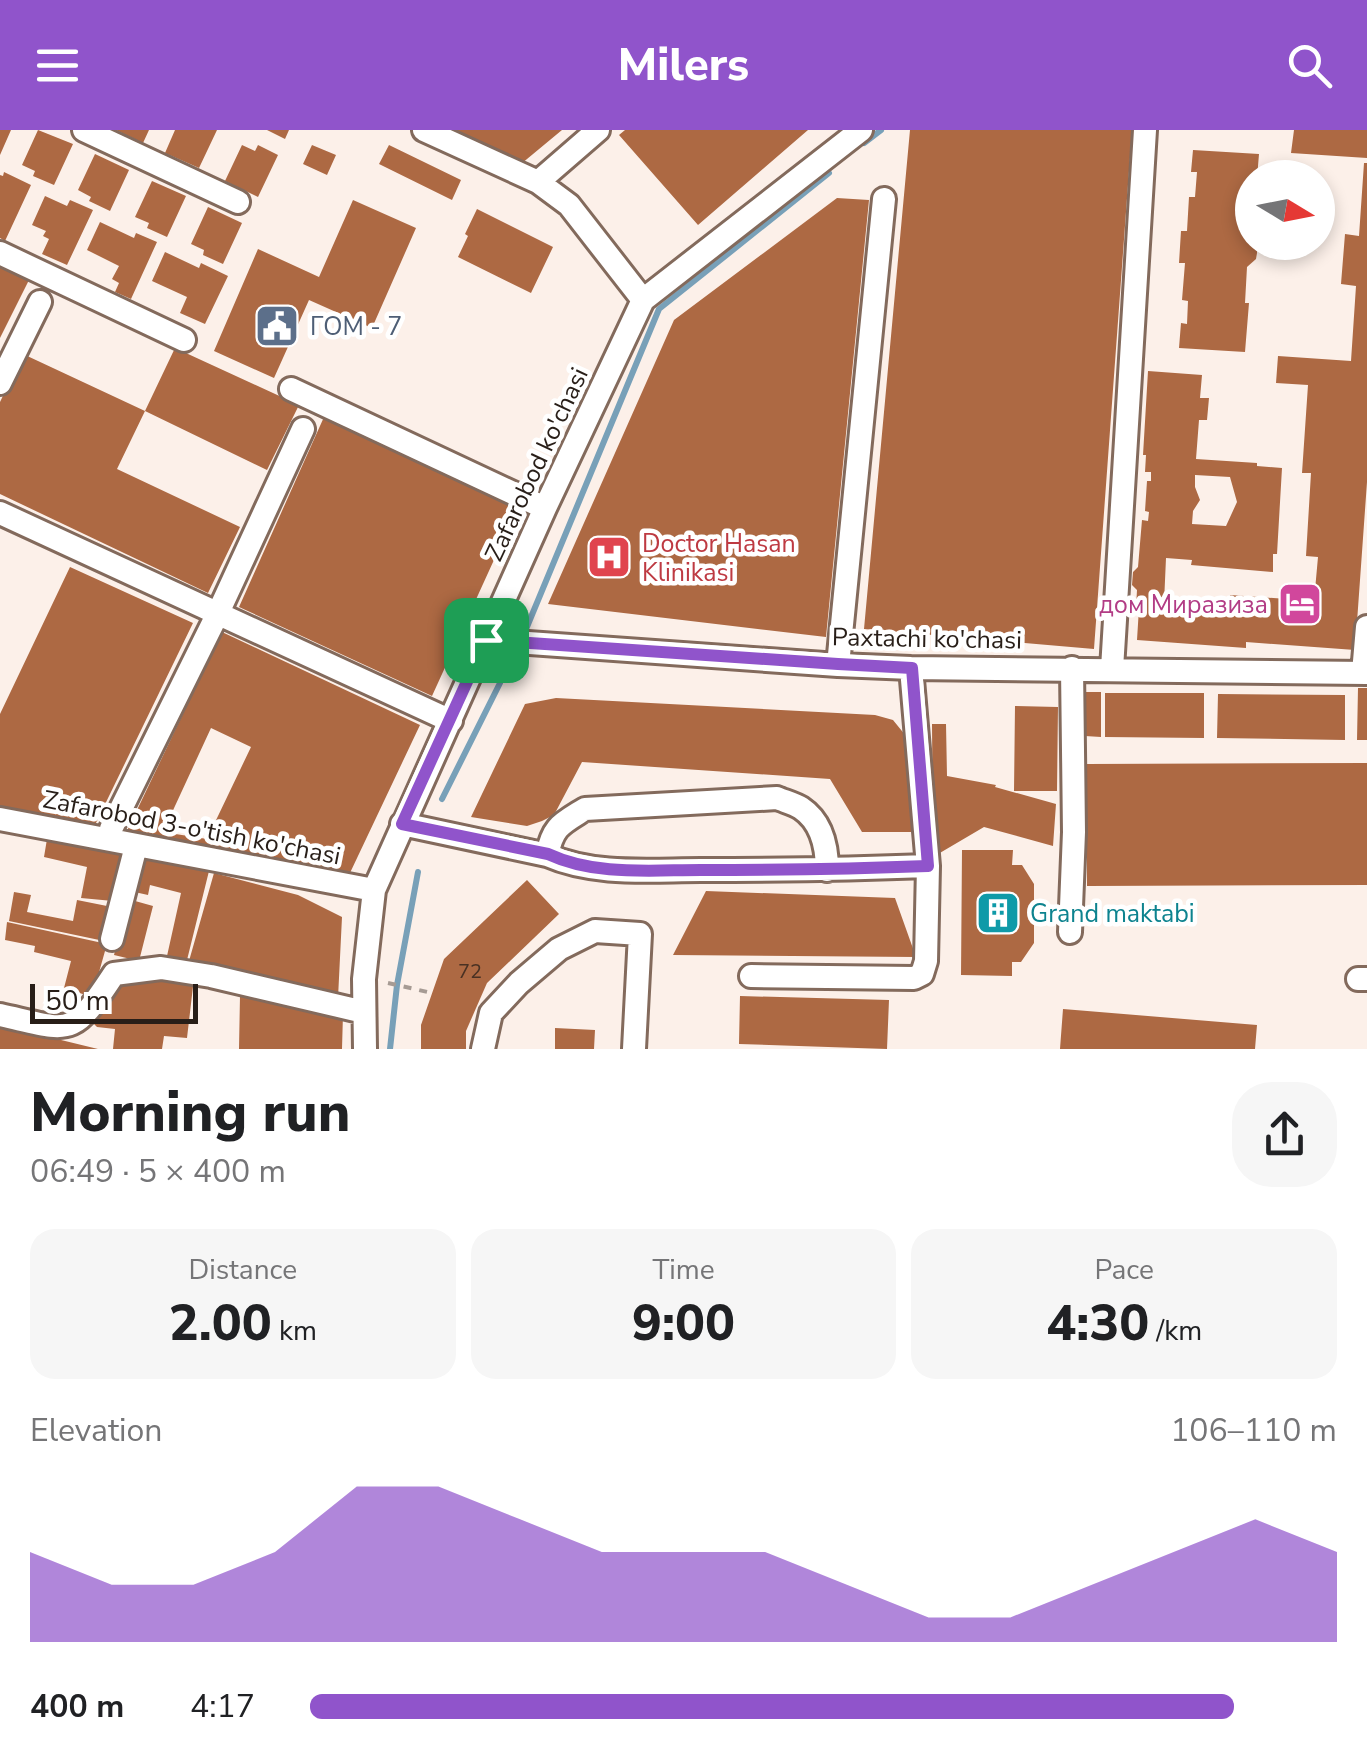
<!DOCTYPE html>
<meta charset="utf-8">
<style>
body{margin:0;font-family:"Nunito Sans",sans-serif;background:#f6f6f6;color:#202124;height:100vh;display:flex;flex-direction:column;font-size:38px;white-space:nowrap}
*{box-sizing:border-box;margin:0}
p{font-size:32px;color:#757577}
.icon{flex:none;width:55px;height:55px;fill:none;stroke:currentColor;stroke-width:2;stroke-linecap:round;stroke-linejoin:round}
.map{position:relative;height:919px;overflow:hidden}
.sheet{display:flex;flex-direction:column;background:#fff;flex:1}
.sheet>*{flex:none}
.needle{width:65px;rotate:100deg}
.fabs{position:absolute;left:1235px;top:30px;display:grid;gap:20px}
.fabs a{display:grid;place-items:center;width:100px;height:100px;border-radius:50%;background:#fff;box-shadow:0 5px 15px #0003;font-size:50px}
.scale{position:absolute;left:30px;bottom:25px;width:168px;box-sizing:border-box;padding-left:10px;border:5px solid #281e18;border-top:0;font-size:28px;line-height:35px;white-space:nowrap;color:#281e18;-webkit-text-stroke:8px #fff;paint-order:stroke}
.pin{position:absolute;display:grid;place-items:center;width:85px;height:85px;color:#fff;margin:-42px;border-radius:20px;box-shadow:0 5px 15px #0006}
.round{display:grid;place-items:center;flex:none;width:105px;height:105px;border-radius:40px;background:#f6f6f6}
.summary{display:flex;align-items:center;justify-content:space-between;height:170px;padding:0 30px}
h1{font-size:55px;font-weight:800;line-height:75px}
.metrics{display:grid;grid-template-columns:repeat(3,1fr);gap:15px;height:170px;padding:10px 30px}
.metrics div{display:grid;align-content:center;border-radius:25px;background:#f6f6f6;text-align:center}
.metrics b{font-size:50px;font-weight:800}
.metrics small{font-size:28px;font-weight:400}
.metrics p{font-size:28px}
.chart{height:280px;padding:20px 30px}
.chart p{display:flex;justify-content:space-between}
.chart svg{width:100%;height:180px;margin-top:10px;fill:#9054cb;opacity:.7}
ul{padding:0 30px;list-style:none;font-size:32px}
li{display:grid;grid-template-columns:160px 120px 1fr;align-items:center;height:75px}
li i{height:25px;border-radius:12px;background:#9054cb}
header{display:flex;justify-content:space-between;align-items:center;height:130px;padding:0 30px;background:#9054cb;color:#fff;font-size:45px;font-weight:800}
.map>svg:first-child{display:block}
</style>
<header><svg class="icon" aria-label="menu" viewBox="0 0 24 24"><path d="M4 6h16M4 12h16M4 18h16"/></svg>Milers<svg class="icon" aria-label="search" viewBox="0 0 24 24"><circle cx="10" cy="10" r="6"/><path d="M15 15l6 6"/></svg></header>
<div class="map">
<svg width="1367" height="919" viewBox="0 0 1367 919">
<rect width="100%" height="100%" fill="#fcf0e9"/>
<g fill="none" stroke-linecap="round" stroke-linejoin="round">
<path stroke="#78a0b8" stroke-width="6" d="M 864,13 L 881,0
M 524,504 L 659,179 L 829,43
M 442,669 L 500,553
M 390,919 L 397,855 L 418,742"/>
</g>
<path fill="#ad6943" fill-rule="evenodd" d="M 0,0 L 11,0 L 0,25 Z
M 38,0 L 73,14 L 54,55 L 33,46 L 35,41 L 22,35 Z
M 116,0 L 149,0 L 143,13 Z
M 175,0 L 217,0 L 199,38 L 165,23 Z
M 267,0 L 289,0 L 285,9 Z
M 452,0 L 562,0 L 521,34 Z
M 625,0 L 808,0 L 698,95 L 619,5 Z
M 910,0 L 1132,0 L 1094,519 L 864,499 Z
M 1294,0 L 1367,0 L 1367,28 L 1291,23 Z
M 242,15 L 255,21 L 258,15 L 278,25 L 258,67 L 225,51 Z
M 312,15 L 336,25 L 327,45 L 303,34 Z
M 389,15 L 461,50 L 452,70 L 379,34 Z
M 1193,20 L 1259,24 L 1257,48 L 1252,48 L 1249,107 L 1257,116 L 1257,123 L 1256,129 L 1247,137 L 1245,173 L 1249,173 L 1245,222 L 1179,218 L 1181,193 L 1187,194 L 1188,171 L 1182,170 L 1185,133 L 1179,133 L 1181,101 L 1187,101 L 1189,67 L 1195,67 L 1197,42 L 1191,42 Z
M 95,24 L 129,40 L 110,81 L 89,71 L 91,67 L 78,60 Z
M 1364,33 L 1367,33 L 1367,352 L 1355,520 L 1246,512 L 1246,518 L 1137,510 L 1139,478 L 1136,478 L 1137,460 L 1132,455 L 1133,442 L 1138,437 L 1142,390 L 1148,391 L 1149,382 L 1145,381 L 1147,351 L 1151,351 L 1151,342 L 1145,342 L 1146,325 L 1143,325 L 1148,241 L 1202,245 L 1200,268 L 1209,268 L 1207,290 L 1199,290 L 1196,329 L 1257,333 L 1257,336 L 1282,338 L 1277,424 L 1273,424 L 1273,442 L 1191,435 L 1192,430 L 1166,428 L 1164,473 L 1229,477 L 1230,465 L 1314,471 L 1318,427 L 1306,426 L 1311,343 L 1302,343 L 1308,255 L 1276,253 L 1278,226 L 1351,231 L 1356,156 L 1341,154 L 1345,104 L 1359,106 ZM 1195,345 L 1230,347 L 1237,372 L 1226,396 L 1192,394 L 1193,381 L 1200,370 L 1195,357 Z
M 4,42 L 31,55 L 5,111 L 0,108 L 0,45 L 3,46 Z
M 152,51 L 186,66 L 167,107 L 147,98 L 149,93 L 135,87 Z
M 45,66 L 67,76 L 70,70 L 93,80 L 67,135 L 42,124 L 49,109 L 43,106 L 46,101 L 32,95 Z
M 837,68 L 869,70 L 826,507 L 548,474 L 674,190 Z
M 353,70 L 416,98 L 372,198 L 309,170 L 274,248 L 214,221 L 258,119 L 319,147 Z
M 208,77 L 242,93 L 223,134 L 203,125 L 204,120 L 191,114 Z
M 477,79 L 553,117 L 531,163 L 458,127 L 468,106 L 465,104 Z
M 100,92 L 134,108 L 136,103 L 157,112 L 131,169 L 115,162 L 119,153 L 112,149 L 119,136 L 87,120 Z
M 165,122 L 199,138 L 201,133 L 228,146 L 205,194 L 180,183 L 187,167 L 152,151 Z
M 0,137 L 29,150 L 0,208 Z
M 175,218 L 299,275 L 267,340 L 145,281 Z
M 23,224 L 145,281 L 117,339 L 240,397 L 208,463 L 0,364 L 0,272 Z
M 324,287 L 519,375 L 432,566 L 239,477 Z
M 70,437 L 193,493 L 94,697 L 0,679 L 0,584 Z
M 222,502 L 420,595 L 349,745 L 127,701 ZM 211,598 L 251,617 L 207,709 L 163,702 Z
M 1358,558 L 1367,558 L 1367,610 L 1357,610 Z
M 1086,562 L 1101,562 L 1101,607 L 1085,606 Z
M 1105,563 L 1204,563 L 1204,608 L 1105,607 Z
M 1218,564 L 1345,565 L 1345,610 L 1217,608 Z
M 556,568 L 875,585 L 893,590 L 910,611 L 920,702 L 862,702 L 830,649 L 582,632 L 554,685 L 542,691 L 527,696 L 471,687 L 525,574 Z
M 1015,576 L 1058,577 L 1057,661 L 1014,661 Z
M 932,594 L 946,594 L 947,646 L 996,655 L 995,657 L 1056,674 L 1053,716 L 984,697 L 933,727 Z
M 1367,633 L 1367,755 L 1087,756 L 1087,634 Z
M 47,709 L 123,725 L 113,771 L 81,768 L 87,737 L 44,727 Z
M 962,720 L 1013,720 L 1012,735 L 1022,735 L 1034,754 L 1034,813 L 1021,832 L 1012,832 L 1012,846 L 961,845 Z
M 142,728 L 209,741 L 187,830 L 167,826 L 181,763 L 150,755 L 148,765 L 130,761 Z
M 214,743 L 298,765 L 342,787 L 338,868 L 189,831 Z
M 527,750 L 559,784 L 487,853 L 466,901 L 466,919 L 421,919 L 421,895 L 444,829 Z
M 706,761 L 895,768 L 916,827 L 673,825 Z
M 14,762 L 31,765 L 27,782 L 73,791 L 77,770 L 112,777 L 104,811 L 9,791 Z
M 128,769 L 153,776 L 139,831 L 114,825 Z
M 7,792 L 107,814 L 92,867 L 64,858 L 71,831 L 34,822 L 35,816 L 5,810 Z
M 131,848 L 194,848 L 187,908 L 164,906 L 162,919 L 113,919 L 115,899 L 97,897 L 89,889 L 113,857 Z
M 240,866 L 343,884 L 342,919 L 239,919 Z
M 740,866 L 889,870 L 887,919 L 739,914 Z
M 1063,879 L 1257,895 L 1255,919 L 1060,919 Z
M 0,892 L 20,900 L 98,919 L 0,919 Z
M 555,898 L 595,900 L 594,919 L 555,919 Z"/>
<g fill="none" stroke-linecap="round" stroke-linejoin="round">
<defs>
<path id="minor" d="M 84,0 L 238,72
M 424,0 L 538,52 L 569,75 L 643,170
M 538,52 L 598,0
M 0,123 L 184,210
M 0,253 L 40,172
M 291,259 L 545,378
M 0,383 L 451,591
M 486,510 L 838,535 L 911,538 L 1367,543
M 838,535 L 884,69
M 1112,539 L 1145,0
M 1363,543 L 1367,497
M 0,689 L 374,760
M 402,694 L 547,725 C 595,746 650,740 701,740 C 777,740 852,739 928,736
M 111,699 L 218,483 L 303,299
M 547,725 C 553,696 561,694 585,679 L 777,668 C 784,671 795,674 801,678 C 822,692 827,717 827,740
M 1070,802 L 1074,702 L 1072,538
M 112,809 L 136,716
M 751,846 L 914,848 L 922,844 L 926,831 L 928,736 L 911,538
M 1358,849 L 1367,849
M 0,885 C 72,901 71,909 114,844 L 161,838 L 211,846 L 364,882
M 365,919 L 364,849 L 374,760 L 545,378 L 643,170 L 861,0
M 483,919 L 491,883 L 519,853 L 559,819 L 595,801 L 640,804 L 634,919"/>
</defs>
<use href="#minor" stroke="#836a5c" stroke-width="28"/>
<path stroke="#a69b94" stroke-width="4" stroke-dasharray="8 8" stroke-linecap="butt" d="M 388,853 L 432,863"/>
<use href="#minor" stroke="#fff" stroke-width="22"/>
</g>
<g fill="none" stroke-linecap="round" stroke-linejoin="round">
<defs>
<path id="route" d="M 486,510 L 838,534 L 912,538 L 928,736 C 852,739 777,740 701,740 C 650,740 595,746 548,724 L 402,694 Z"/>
</defs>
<use href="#route" stroke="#fff" stroke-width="20"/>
<use href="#route" stroke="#9054cb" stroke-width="12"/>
</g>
<defs>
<symbol id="civic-square" viewBox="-11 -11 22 22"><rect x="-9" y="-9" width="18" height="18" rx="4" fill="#5c6f8a" stroke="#fff"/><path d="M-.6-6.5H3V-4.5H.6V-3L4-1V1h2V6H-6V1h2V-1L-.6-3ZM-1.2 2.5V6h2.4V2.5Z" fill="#fff"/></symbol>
<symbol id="hospital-square" viewBox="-11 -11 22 22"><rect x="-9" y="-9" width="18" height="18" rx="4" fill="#e0444e" stroke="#fff"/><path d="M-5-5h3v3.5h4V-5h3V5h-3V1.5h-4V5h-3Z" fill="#fff"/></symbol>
<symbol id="hotel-square" viewBox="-11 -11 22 22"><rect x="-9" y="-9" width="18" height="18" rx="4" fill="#d1479c" stroke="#fff"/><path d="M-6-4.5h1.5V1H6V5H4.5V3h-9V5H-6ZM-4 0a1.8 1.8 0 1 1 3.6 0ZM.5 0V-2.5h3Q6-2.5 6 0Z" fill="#fff"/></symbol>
<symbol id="building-square" viewBox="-11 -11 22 22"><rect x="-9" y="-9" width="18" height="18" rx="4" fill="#0f9aa8" stroke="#fff"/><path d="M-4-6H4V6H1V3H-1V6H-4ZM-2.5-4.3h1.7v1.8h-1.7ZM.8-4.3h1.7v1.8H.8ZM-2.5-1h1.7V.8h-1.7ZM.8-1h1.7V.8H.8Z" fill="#fff"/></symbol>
</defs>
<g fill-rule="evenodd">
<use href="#civic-square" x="252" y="171" width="50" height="50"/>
<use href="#hospital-square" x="584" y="402" width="50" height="50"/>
<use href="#hotel-square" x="1275" y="449" width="50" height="50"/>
<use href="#building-square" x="973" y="758" width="50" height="50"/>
</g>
<g text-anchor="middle" stroke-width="9" stroke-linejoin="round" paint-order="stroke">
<g font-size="20" fill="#493123">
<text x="470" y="848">72</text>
</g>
<g font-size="25" fill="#4e5e75" stroke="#fff" text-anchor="start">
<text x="310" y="205">ГОМ - 7</text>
</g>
<g font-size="25" fill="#281e18" stroke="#fff">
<text transform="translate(536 334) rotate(-65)" y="9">Zafarobod ko'chasi</text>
<text transform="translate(927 508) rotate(1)" y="9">Paxtachi ko'chasi</text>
<text transform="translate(192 697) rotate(11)" y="9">Zafarobod 3-o'tish ko'chasi</text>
</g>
<g font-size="25" fill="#be3a42" stroke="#fff" text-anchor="start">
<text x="642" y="422">Doctor Hasan<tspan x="642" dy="29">Klinikasi</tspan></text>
</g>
<g font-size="25" fill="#b23c85" stroke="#fff" text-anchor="end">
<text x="1268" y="483">дом Миразиза</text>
</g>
<g font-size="25" fill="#0d838f" stroke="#fff" text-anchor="start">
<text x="1030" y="792">Grand maktabi</text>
</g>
</g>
</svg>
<div class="fabs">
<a><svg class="needle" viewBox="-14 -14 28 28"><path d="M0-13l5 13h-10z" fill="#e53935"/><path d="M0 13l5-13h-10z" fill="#757577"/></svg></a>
</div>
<div class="scale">50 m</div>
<div class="pin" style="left:486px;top:510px;background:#1e9e55"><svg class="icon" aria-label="arrive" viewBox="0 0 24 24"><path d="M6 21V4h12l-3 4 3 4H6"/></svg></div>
</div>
<section class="sheet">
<div class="summary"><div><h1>Morning run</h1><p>06:49 · 5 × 400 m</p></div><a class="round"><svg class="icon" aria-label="share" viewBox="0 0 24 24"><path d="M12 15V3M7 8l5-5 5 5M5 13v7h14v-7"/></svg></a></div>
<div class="metrics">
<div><p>Distance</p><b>2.00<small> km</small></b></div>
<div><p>Time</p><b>9:00</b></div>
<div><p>Pace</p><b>4:30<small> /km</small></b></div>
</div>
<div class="chart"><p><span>Elevation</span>106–110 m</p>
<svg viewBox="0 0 160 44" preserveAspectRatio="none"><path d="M0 44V22L10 30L20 30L30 22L40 6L50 6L60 14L70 22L80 22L90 22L100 30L110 38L120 38L130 30L140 22L150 14L160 22V44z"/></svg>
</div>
<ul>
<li><b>400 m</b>4:17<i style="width:90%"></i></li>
</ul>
</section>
